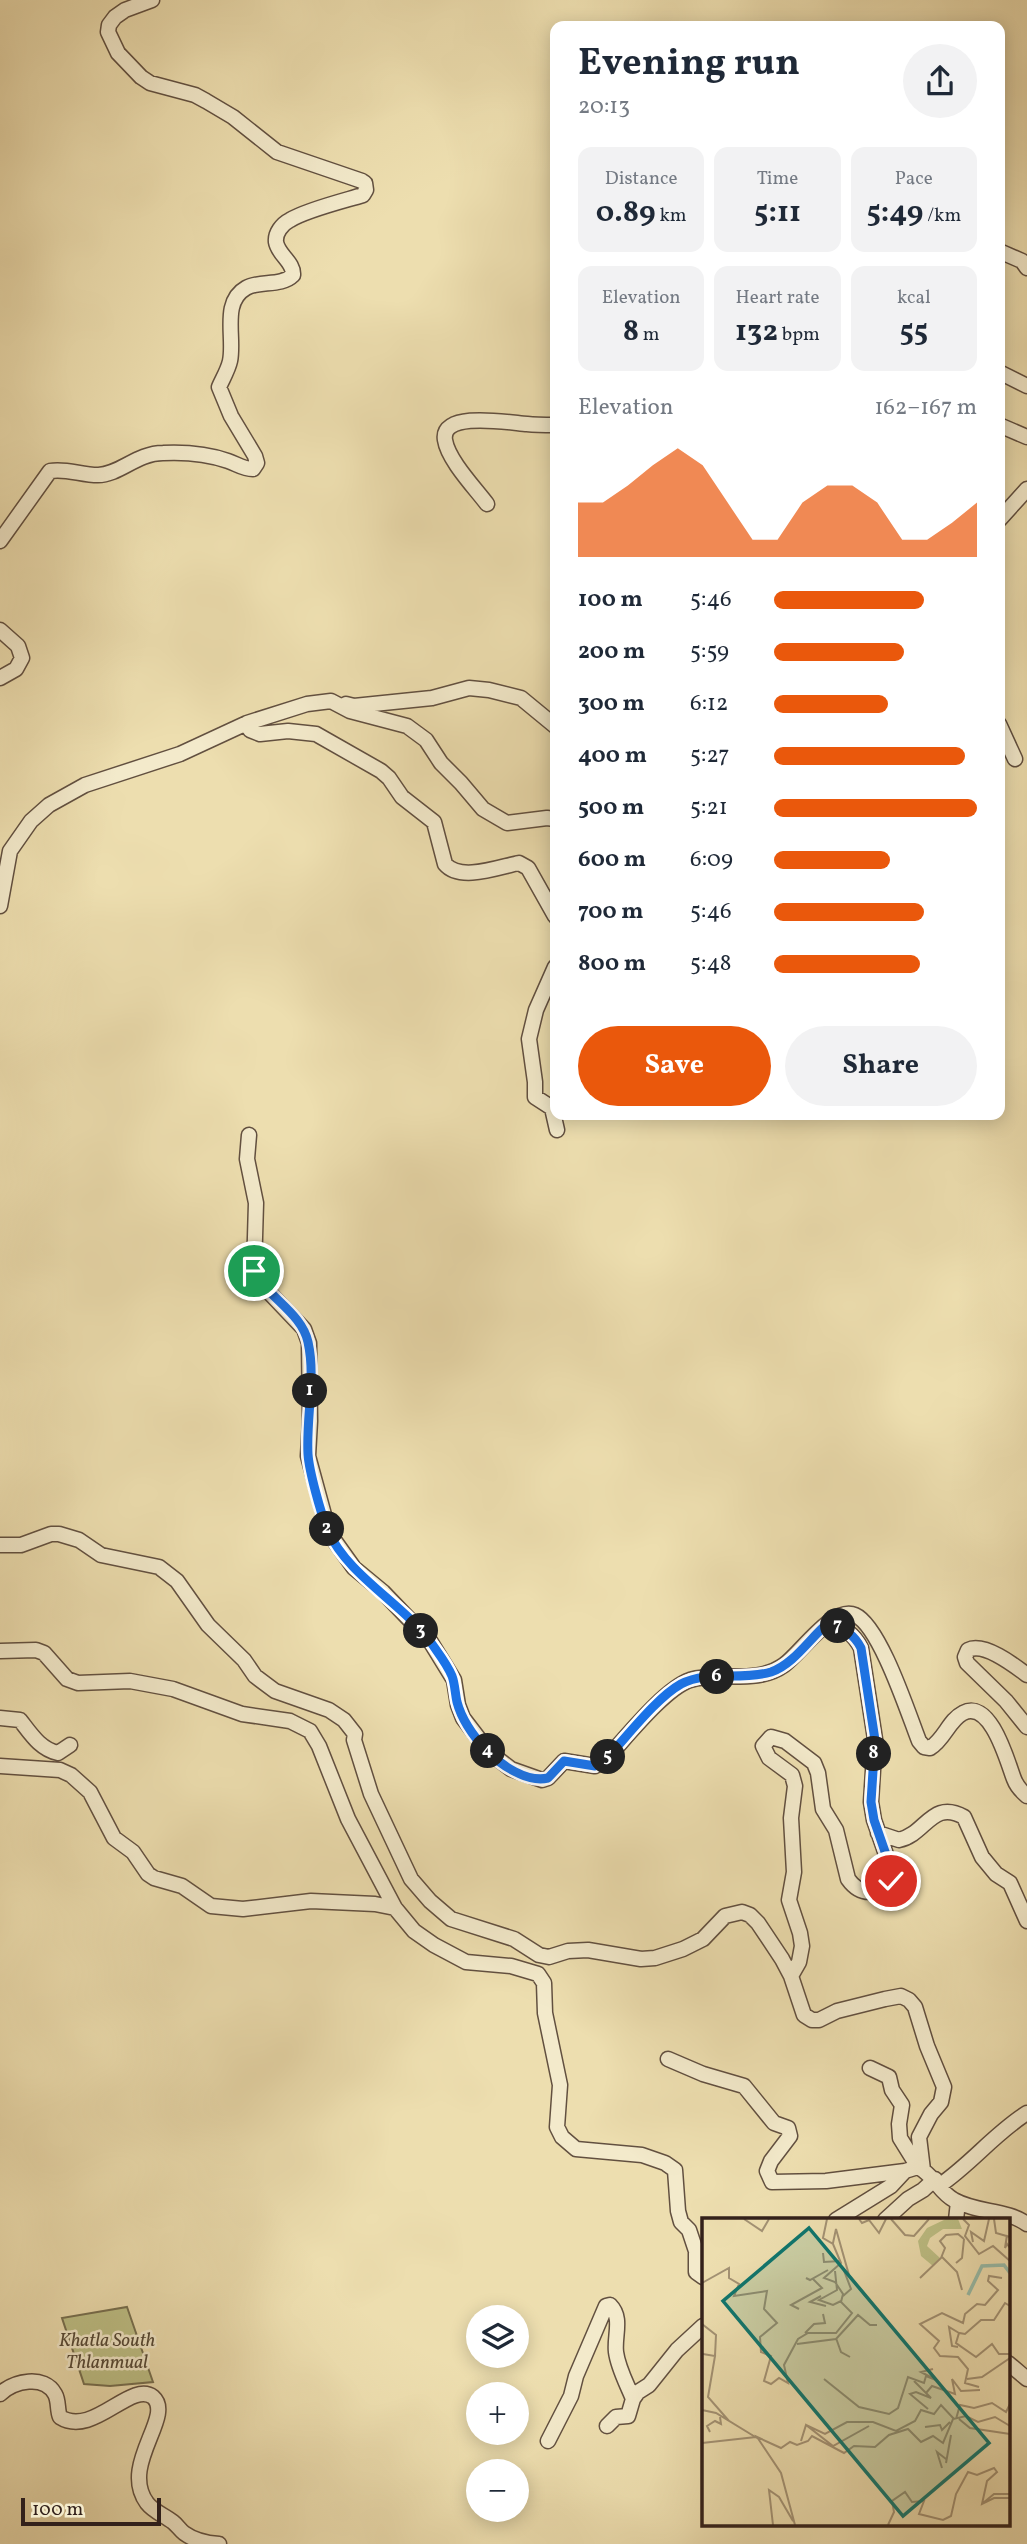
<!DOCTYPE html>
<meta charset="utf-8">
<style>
body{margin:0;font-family:Vollkorn,serif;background:#f2f2f3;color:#1f2937;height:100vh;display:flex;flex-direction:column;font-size:26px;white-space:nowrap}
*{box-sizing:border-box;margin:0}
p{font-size:23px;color:#747a83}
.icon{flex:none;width:38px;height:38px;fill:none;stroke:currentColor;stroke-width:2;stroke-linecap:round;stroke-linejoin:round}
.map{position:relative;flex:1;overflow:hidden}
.drawer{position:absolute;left:550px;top:21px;width:455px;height:1099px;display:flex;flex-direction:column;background:#fff;border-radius:14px;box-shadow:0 4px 18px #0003}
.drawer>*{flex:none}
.tools{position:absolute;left:466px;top:2305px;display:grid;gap:14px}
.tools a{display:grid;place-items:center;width:63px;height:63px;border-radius:50%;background:#fff;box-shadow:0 4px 18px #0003;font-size:35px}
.scale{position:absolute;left:21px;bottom:18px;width:140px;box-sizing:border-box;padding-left:7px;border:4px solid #33211b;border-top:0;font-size:19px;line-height:24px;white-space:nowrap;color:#33211b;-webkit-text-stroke:5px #f3eacb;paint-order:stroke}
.pin{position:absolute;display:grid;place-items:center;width:60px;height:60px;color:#fff;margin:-30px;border:4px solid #fff;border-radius:50%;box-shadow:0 2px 7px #0007}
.km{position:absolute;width:35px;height:35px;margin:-18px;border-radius:50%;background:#222;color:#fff;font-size:19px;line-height:35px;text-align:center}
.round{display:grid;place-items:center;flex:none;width:74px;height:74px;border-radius:37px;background:#f2f2f3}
.summary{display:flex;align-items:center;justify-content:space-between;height:119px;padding:0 28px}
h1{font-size:38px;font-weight:700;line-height:52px}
.stats{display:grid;grid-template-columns:repeat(3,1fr);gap:10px;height:119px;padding:7px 28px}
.stats div{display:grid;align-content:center;border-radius:14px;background:#f2f2f3;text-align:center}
.stats b{font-size:30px;font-weight:700}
.stats small{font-size:19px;font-weight:400}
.stats p{font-size:19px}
.chart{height:196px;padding:14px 28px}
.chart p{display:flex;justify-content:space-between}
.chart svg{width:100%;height:126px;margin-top:7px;fill:#ea580c;opacity:.7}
.button{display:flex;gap:14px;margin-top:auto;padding:14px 28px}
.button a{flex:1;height:80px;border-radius:42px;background:#ea580c;color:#fff;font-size:28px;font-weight:700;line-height:80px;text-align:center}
.button a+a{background:#f2f2f3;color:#1f2937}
ul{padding:0 28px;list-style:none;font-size:23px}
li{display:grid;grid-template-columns:112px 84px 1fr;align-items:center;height:52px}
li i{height:18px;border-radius:9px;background:#ea580c}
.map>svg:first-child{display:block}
</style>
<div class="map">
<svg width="1027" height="2544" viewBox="0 0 1027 2544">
<rect width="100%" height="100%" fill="#eddeaf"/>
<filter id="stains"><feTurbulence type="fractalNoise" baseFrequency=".00286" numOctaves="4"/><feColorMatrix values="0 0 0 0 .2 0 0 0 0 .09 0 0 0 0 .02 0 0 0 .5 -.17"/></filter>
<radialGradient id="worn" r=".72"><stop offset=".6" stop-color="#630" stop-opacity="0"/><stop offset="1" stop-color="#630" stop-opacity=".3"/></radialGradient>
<path fill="#bec086" stroke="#787050" stroke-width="2" d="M 127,2307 L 153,2382 L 110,2386 L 84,2384 L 62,2318 Z"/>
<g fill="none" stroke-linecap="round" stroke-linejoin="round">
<defs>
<path id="minor" d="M 999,251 L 1022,261 L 1027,268
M 999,372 L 1027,386
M 999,425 L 1027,437
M 487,504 C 475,488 448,460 445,440 C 440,410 511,423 527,424 C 536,425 546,425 555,425
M 999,520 L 1027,489
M 0,541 L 50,471 C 66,468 81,475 98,475 C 119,475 137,453 163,453 C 184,452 208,454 228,461 C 237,464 243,469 253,469 L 257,463 L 255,456 L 231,416 L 219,387 C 223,378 228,370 230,361 C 235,338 221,302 246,288 C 260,280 281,287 293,275 C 294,262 278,255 276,242 C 275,233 282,224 290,220 C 306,210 343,201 363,195 L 366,190 L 365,183 L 362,181 L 277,152 L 233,117 L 206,101 L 195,95 L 150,83 L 141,77 L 118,53 L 108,32 L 109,25 L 115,17 L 125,10 L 152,0
M 0,630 L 18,646 L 22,658 L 16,669 L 0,678
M 346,704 L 354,706 L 432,698 L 469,688 L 489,690 L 521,698 L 555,726
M 247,723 L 250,730 L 260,734 L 288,731 L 316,734 L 381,771 L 389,778 L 402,797 L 434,822 L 445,864 C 460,882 499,867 519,863 L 528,868 L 555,916
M 999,724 L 1015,759
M 0,906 L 10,851 L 31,821 L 49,805 L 85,785 L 180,754 L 247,723 L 307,704 L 331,701 L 350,711 L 407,726 L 426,740 L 441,763 L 461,783 L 483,809 L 507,823 L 547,818 L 555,819
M 555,967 L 536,1010 L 529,1039 L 535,1082 L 535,1097 L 552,1108 L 557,1130
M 249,1135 L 247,1159 L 256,1203 L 254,1271 L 263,1286 L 304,1329 L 309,1343 L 310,1421 L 308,1456 L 329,1533 L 354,1568 L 383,1592 L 430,1641 L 454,1680 L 458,1705 L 463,1718 L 489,1752 L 511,1769 L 542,1780 L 548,1778 L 564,1761 L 595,1766 L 605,1760 C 625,1739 664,1689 690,1680 C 720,1671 756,1685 784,1665 C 800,1654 833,1605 855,1615 C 880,1626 908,1713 919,1741 L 924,1747 L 930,1748 C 944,1740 949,1720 963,1713 C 991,1698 1008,1764 1014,1779 C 1017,1787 1021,1791 1027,1796
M 0,1545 L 21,1545 L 51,1534 L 59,1534 L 79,1540 L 101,1555 L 159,1567 L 177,1581 L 208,1625 L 244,1660 L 255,1676 L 275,1691 L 329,1710 L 344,1720 L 355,1734 L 354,1740 L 371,1794 L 411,1879 L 430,1901 L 451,1919 L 514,1939 L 539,1955 L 549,1957 L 568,1951 L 588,1950 L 641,1959 L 655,1958 L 683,1949 L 703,1939 L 725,1916 L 742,1912 L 750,1915 L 758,1923 L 782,1959 L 791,1976 L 804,2015 L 812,2020 L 819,2020 L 837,2011 L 885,1999 L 901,1996 L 909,2000 L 915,2007 L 927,2046 L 944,2087 L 941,2102 L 931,2114 L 919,2137 L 923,2170
M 0,1651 L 36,1650 L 44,1653 L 67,1679 L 78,1683 L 130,1681 L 173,1689 L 242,1714 L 290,1721 L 310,1731 L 319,1746 L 348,1819 L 395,1908
M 1027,1675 C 1014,1665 984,1642 968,1650 L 965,1657 L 967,1663 L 1006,1701 L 1027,1727
M 0,1718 L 20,1720 C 31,1734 40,1749 58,1753 L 70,1745
M 0,1766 L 60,1770 L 71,1775 L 90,1792 L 114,1838 L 133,1852 L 148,1874 L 154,1878 L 182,1886 L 211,1906 L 243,1909 L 311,1901 L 375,1904 L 395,1908 L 414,1931 L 434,1945 L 466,1962 L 511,1966 L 538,1974 L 544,1983 L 545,2013 L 560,2085 L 557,2127 L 562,2137 L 576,2149 L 642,2155 L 665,2163 L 675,2170 L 678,2211 L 681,2222 L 689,2230 L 696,2251 L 696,2272 L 703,2277
M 878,1833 L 899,1840 C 926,1834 932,1799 964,1817 L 982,1857 L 996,1874 L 1010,1883 L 1027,1921
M 791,1976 L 799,1962 L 802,1946 L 800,1933 L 789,1900 L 794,1872 L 791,1818 L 795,1786 L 792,1775 L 769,1758 L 763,1746 L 771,1737 L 785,1741 L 814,1763 L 818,1773 L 823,1809 L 836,1830 L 848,1879 C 860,1896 878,1896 891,1880 L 890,1866 L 874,1820 L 871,1802 L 875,1739 L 861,1648 C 854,1634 843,1626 828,1623
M 668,2059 L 703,2074 L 744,2086 L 774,2123 L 788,2128 L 790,2136 L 771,2161 L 767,2171 L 772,2182 L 826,2181 L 905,2171
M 870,2068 L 889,2077 L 892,2090 L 902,2105 L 899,2124 L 900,2138 L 918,2167
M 940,2185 C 971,2164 995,2133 1027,2113
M 836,2220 L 891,2186 L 905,2171 L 918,2167 C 935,2176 939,2192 954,2200 C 977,2213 1006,2209 1027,2224
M 885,2220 L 908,2199 L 923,2190 L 935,2179
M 956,2220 L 958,2202
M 1008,2363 L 1027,2379
M 0,2394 C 14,2381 44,2374 55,2394 C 59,2401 57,2410 60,2417 C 93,2438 131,2380 153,2397 C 175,2416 119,2465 147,2503 C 154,2512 164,2515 173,2522 C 177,2525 180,2530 184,2533 C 195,2541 206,2543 219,2544
M 607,2426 L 616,2417 L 628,2416 L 633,2399 L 638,2392 L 649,2385 L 677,2350 L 703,2326
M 548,2441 L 571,2396 L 576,2376 L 606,2306 L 610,2305 C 623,2318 614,2336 616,2352 C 618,2368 627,2384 633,2399"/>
</defs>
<use href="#minor" stroke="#625040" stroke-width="17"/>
<use href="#minor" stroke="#f3eacb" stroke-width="14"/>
</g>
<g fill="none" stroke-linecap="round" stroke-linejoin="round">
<defs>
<path id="route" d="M 254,1271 C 267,1297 302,1313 308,1342 C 316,1378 306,1417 308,1454 C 309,1471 321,1514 328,1531 C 349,1577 403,1603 432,1644 C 439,1654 447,1664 452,1676 C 455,1684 455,1693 457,1702 C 462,1721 474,1737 487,1751 C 501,1765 527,1783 548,1778 L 564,1761 L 595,1766 L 605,1760 C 626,1738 656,1698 681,1684 C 708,1670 742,1681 771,1672 C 794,1664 810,1638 828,1623 C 843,1627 854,1634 861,1648 L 875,1740 L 871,1802 L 874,1820 L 890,1866 L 891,1881"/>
</defs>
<use href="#route" stroke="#fff" stroke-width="14"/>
<use href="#route" stroke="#1a73e8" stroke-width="9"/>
</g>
<g text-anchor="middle" stroke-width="5" stroke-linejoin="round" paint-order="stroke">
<g font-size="19" font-style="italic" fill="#564936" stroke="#f3eacb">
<text x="107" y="2346">Khatla South<tspan x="107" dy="22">Thlanmual</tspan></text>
</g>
</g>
<g transform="translate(702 2218)">
<rect width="308" height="308" fill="#eddeaf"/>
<path d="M 244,1 L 256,1 L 260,11 L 241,11 L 228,20 L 225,28 L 238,40 L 231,48 L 219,38 L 216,23 L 225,10 Z" fill="#bec086"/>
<path fill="none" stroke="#99bca8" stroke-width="3.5" d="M 266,77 L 280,48 L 302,47 L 308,55"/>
<path fill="none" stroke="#a39274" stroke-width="2" d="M 42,1 L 60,13 L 67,1M 157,1 L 160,5 L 167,2 L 177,15 L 184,1M 189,1 L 203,17 L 212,18 L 227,1M 261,1 L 267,7 L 263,18 L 277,36 L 291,28 L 308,43M 292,1 L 294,15 L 308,19M 305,17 L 303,30 L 305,26 L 308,30M 271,24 L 269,14 L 282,23 L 287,1M 131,25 L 134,11 L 147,57 L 164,79M 121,35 L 122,44 L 139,43M 240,39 L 255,54 L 260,72M 254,45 L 260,40 L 262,21M 133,53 L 135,72 L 117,82 L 131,87 L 139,83M 104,60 L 108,62 L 126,52M 218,60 L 239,40 L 243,30 L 238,23 L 244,17 L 256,16 L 262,21M 0,65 L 27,50 L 27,60 L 37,66 L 32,78 L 65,73 L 62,91 L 75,105 L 58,119 L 59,134 L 69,138 L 62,163 L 69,166 L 77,160 L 86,165 L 82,147 L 96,121 L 106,115 L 134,115 L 150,95 L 139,84 L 141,76 L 133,64 L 122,60 L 139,45 L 131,26 L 121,20 L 125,1M 119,78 L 108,84 L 124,88M 141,78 L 149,71 L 141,50M 308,88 L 303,85 L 292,102 L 279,102 L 263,116 L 257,115 L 254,125 L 274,139 L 290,126 L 297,136 L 308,136M 97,91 L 89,87 L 120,70 L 111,61M 0,106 L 14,117 L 13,138M 103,115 L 112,106 L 123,105 L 121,96M 134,120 L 139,134 L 148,139M 95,126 L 134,121 L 156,97 L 168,107 L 175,107M 256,129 L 250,128 L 247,109 L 257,115M 1,136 L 13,138 L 6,179 L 27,203M 122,161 L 157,189 L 187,196 L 196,190 L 206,159 L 222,165 L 224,158 L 234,162 L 219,154 L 231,151M 265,161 L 280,159 L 308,140M 212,163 L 229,180 L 214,174 L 208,176 L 226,191M 277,169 L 263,165 L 266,151 L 256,139 L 238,138 L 232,130 L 237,123 L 218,106 L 240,95 L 261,105 L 263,96 L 275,86 L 283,87 L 296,72 L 286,63 L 287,58 L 300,60M 224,175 L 230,168 L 253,176 L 250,161 L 259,173 L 278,172M 0,192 L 14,195 L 55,220M 254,201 L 258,187 L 272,190 L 290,185 L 304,194 L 308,186M 257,201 L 268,210 L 308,216M 104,207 L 123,216 L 145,204 L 171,204 L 194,213 L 213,203 L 219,192 L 232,196 L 239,187 L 252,201M 223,209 L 238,207 L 240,212 L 248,204M 8,214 L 5,208 L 13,203 L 19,206 L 18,199M 99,223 L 104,207 L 131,228 L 167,208M 0,225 L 54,219M 244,245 L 249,217M 240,250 L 235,234 L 244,241M 281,285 L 292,276 L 308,276M 71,307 L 67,272 L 77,279 L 91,303M 93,307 L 79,255 L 55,219 L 79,230 L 88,224 L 95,227 L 106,223 L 110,218 L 142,235 L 152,228 L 173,229 L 187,217 L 206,211 L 219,224 L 231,218 L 241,225 L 251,201 L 264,198 L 276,204 L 293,199 L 308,208M 186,307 L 192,294 L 190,283 L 203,274 L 210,284 L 222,283 L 217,296 L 241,302 L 249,298 L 254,276 L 266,254 L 275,257 L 292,250 L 295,254 L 285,263 L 280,286 L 292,280 L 308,280"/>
<path fill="#0f766e" fill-opacity="0.15" stroke="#0f766e" stroke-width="3.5" d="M 107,10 L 287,225 L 201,298 L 21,83 Z"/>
<rect width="308" height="308" fill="none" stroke="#33211b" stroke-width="3.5"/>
</g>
<rect width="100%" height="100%" filter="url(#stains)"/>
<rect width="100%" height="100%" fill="url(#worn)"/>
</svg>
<div class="tools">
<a><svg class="icon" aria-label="layers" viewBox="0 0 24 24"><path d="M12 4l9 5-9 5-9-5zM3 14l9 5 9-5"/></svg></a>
<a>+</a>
<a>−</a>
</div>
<div class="scale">100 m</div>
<div class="pin" style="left:254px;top:1271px;background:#1e9e55"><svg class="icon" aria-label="arrive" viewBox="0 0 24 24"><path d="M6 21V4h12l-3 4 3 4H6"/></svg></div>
<div class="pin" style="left:891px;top:1881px;background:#d93025"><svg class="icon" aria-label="check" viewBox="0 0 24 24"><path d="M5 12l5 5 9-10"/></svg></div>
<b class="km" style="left:310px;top:1391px">1</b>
<b class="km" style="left:327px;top:1529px">2</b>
<b class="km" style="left:421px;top:1631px">3</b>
<b class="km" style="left:488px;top:1751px">4</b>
<b class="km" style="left:608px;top:1757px">5</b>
<b class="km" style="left:717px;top:1677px">6</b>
<b class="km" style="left:838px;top:1626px">7</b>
<b class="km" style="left:874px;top:1754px">8</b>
<section class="drawer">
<div class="summary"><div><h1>Evening run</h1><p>20:13</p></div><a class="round"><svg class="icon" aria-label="share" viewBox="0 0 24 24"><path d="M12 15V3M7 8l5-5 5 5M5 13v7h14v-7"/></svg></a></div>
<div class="stats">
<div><p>Distance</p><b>0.89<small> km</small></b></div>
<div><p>Time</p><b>5:11</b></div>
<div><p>Pace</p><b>5:49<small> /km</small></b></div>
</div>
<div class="stats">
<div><p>Elevation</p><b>8<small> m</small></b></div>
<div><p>Heart rate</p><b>132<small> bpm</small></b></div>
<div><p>kcal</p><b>55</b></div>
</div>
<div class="chart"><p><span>Elevation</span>162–167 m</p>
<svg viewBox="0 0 160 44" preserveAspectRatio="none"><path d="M0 44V25L10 25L20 19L30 12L40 6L50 12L60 25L70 38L80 38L90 25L100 19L110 19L120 25L130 38L140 38L150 32L160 25V44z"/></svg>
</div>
<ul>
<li><b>100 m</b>5:46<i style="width:74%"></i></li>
<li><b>200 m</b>5:59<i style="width:64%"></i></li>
<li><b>300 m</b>6:12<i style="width:56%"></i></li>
<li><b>400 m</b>5:27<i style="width:94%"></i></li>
<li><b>500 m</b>5:21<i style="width:100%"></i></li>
<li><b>600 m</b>6:09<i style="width:57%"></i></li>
<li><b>700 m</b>5:46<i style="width:74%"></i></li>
<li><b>800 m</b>5:48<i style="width:72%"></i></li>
</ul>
<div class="button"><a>Save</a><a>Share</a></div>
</section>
</div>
